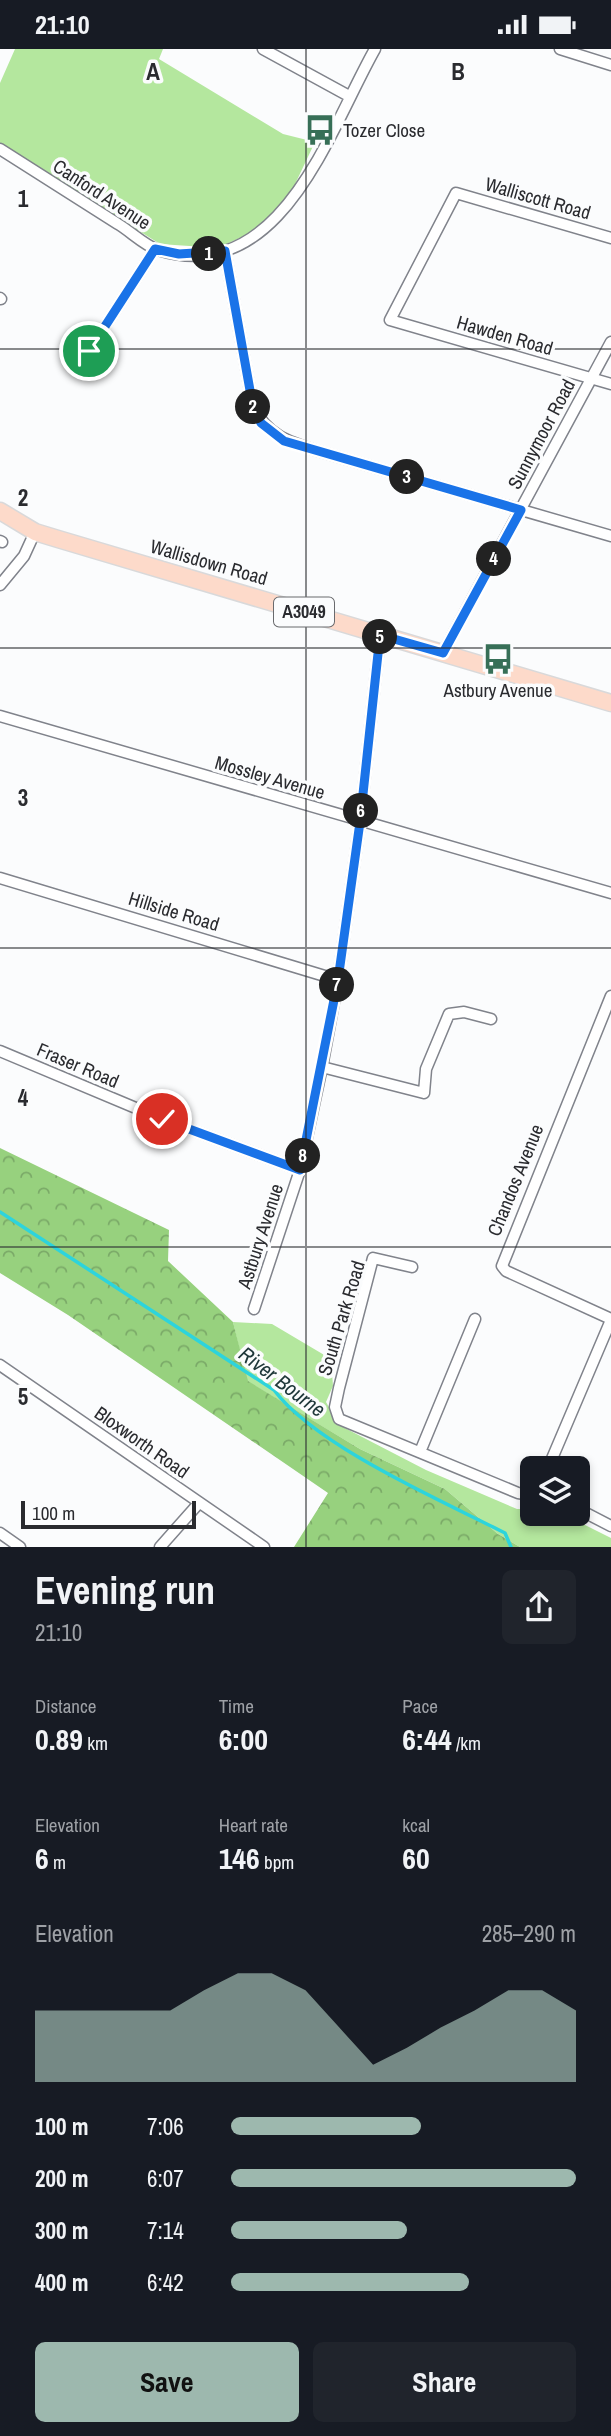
<!DOCTYPE html>
<meta charset="utf-8">
<style>
body{margin:0;font-family:"Archivo Narrow",sans-serif;background:#20242c;color:#f1f3f6;height:100vh;display:flex;flex-direction:column;font-size:26px;white-space:nowrap}
*{box-sizing:border-box;margin:0}
p{font-size:23px;color:#9ea1a6}
.icon{flex:none;width:38px;height:38px;fill:none;stroke:currentColor;stroke-width:2;stroke-linecap:round;stroke-linejoin:round}
.map{position:relative;height:1498px;overflow:hidden}
.details{display:flex;flex-direction:column;background:#171b24;flex:1}
.details>*{flex:none}
.buttons{position:absolute;left:520px;top:1407px;display:grid;gap:14px}
.buttons a{display:grid;place-items:center;width:70px;height:70px;border-radius:10px;background:#171b24;box-shadow:0 4px 10px #0003;font-size:35px}
.scale{position:absolute;left:21px;bottom:18px;width:175px;box-sizing:border-box;padding-left:7px;border:4px solid #2a2b2f;border-top:0;font-size:19px;line-height:24px;white-space:nowrap;color:#2a2b2f;-webkit-text-stroke:5px #fbfcfd;paint-order:stroke}
.pin{position:absolute;display:grid;place-items:center;width:60px;height:60px;color:#fff;margin:-30px;border:4px solid #fff;border-radius:50%;box-shadow:0 2px 7px #0007}
.km{position:absolute;width:35px;height:35px;margin:-18px;border-radius:50%;background:#222;color:#fff;font-size:19px;line-height:35px;text-align:center}
.round{display:grid;place-items:center;flex:none;width:74px;height:74px;border-radius:10px;background:#20242c}
.summary{display:flex;align-items:center;justify-content:space-between;height:119px;padding:0 35px}
h1{font-size:38px;font-weight:800;line-height:52px}
.metrics{display:grid;grid-template-columns:repeat(3,1fr);gap:10px;height:119px;padding:7px 35px}
.metrics div{display:grid;align-content:center}
.metrics b{font-size:30px;font-weight:800}
.metrics small{font-size:19px;font-weight:400}
.metrics p{font-size:19px}
.chart{height:196px;padding:14px 35px}
.chart p{display:flex;justify-content:space-between}
.chart svg{width:100%;height:126px;margin-top:7px;fill:#9db8ae;opacity:.7}
.button{display:flex;gap:14px;margin-top:auto;padding:14px 35px}
.button a{flex:1;height:80px;border-radius:10px;background:#9db8ae;color:#111;font-size:28px;font-weight:800;line-height:80px;text-align:center}
.button a+a{background:#20242c;color:#f1f3f6}
ul{padding:0 35px;list-style:none;font-size:23px}
li{display:grid;grid-template-columns:112px 84px 1fr;align-items:center;height:52px}
li i{height:18px;border-radius:9px;background:#9db8ae}
.status{display:flex;justify-content:space-between;align-items:center;height:49px;padding:0 35px;background:#171b24;direction:ltr}
.status svg{height:19px;fill:currentColor}
.map>svg:first-child{display:block}
</style>
<div class="status"><b>21:10</b><svg viewBox="0 0 49 12"><path d="M0 12V9h3v3zM5 12V6h3v6zM10 12V3h3v9zM15 12V0h3v12zM26 1h20v11H26zM47 4h2v5h-2z"/></svg></div>
<div class="map">
<svg width="611" height="1498" viewBox="0 0 611 1498">
<defs>
<pattern id="forest-crowns" width="20" height="18" patternUnits="userSpaceOnUse" patternTransform="scale(1.75)"><rect width="20" height="18" fill="#97d17e"/><path d="M2 6a3 3 0 1 1 6 0M12 15a3 3 0 1 1 6 0" fill="none" stroke="#7baa68"/></pattern>
</defs>
<rect width="100%" height="100%" fill="#fbfcfd"/>
<path fill="#b4e79e" d="M 15,0 L 163,0 L 159,10 L 283,85 L 315,93 L 288,150 L 260,180 L 224,196 L 204,198 L 160,195 L 0,95 L 0,34 Z
M 233,1273 L 272,1275 L 331,1310 L 333,1337 L 326,1353 L 339,1376 L 426,1421 L 517,1460 L 532,1460 L 532,1465 L 563,1465 L 611,1489 L 611,1498 L 520,1498 L 498,1485 L 445,1440 L 360,1400 L 247,1332 Z"/>
<path fill="url(#forest-crowns)" d="M 0,1099 L 169,1181 L 168,1212 L 233,1273 L 248,1332 L 360,1400 L 445,1440 L 498,1485 L 520,1498 L 294,1498 L 328,1444 L 68,1266 L 0,1224 Z"/>
<g fill="none" stroke-linecap="round" stroke-linejoin="round">
<path stroke="#2dd4dc" stroke-width="3.5" d="M 0,1163 L 274,1341 C 316,1397 440,1451 505,1484 L 511,1498"/>
<defs>
<path id="street" d="M 263,0 L 349,47
M 560,0 L 611,16
M 0,100 C 39,125 78,150 118,175 C 130,182 145,197 158,201 C 281,239 329,81 375,0
M 611,189 L 456,144 L 390,271 L 611,335
M 225,202 L 253,358 C 268,387 289,393 318,402 L 611,487
M 0,249 L 1,250
M 89,302 L 155,200
M 0,492 L 2,493
M 0,536 L 24,507 L 35,483
M 443,604 L 611,293
M 0,667 L 611,844
M 0,829 L 338,931
M 611,947 L 502,1217 L 506,1222 L 611,1270
M 0,1002 L 162,1070 L 300,1121
M 322,1018 L 424,1044 L 426,1020 L 449,965 L 464,963 L 491,970
M 412,1218 L 373,1209 L 339,1339 L 335,1358 L 339,1370 L 518,1444 L 532,1446
M 254,1260 L 300,1121 L 322,1018 L 338,931 L 360,773 L 380,586
M 0,1316 L 264,1498
M 420,1403 L 475,1270
M 548,1419 L 611,1271
M 578,1460 L 611,1477
M 0,1484 L 20,1498
M 160,1498 L 199,1454"/>
<path id="primary" d="M 0,462 L 35,483 L 58,490 L 611,654"/>
</defs>
<use href="#street" stroke="#80838b" stroke-width="13"/>
<use href="#primary" stroke="#d9d9da" stroke-width="19"/>
<use href="#street" stroke="#fff" stroke-width="10"/>
<use href="#primary" stroke="#fddaca" stroke-width="16"/>
</g>
<g fill="none" stroke-linecap="round" stroke-linejoin="round">
<defs>
<path id="route" d="M 89,302 L 155,200 L 179,205 L 225,202 L 253,358 L 261,374 L 284,392 L 521,461 L 443,604 L 380,586 L 360,773 L 338,931 L 300,1121 L 162,1070"/>
</defs>
<use href="#route" stroke="#fff" stroke-width="14"/>
<use href="#route" stroke="#1a73e8" stroke-width="9"/>
</g>
<path fill="none" stroke="#2a2b2f" stroke-width="2" stroke-opacity="0.55" d="M 306,0 L 306,1498M 0,300 L 611,300M 0,599 L 611,599M 0,899 L 611,899M 0,1198 L 611,1198"/>
<defs>
<symbol id="bus-bare" viewBox="-9 -9 18 18"><path d="M-5-6H5V4H4V6H2V4H-2V6H-4V4H-5ZM-3.5-4V0h7V-4ZM-3.5 1.2v1.5H-2V1.2ZM2 1.2v1.5H3.5V1.2Z" fill="#376f57" stroke="#fbfcfd" stroke-width="2.5" paint-order="stroke"/></symbol>
</defs>
<g fill-rule="evenodd">
<use href="#bus-bare" x="298" y="59" width="44" height="44"/>
<use href="#bus-bare" x="476" y="588" width="44" height="44"/>
</g>
<g text-anchor="middle" stroke-width="7" stroke-linejoin="round" paint-order="stroke">
<rect fill="#fbfcfd" stroke="#696a6d" stroke-width="2" x="274" y="548.5" width="60" height="29" rx="5"/>
<g font-size="18" font-weight="bold" fill="#2a2b2f">
<text x="304" y="569">A3049</text>
</g>
<g font-size="19" fill="#2a2b2f" stroke="#fbfcfd" text-anchor="start">
<text x="343" y="88">Tozer Close</text>
<text x="498" y="648" text-anchor="middle">Astbury Avenue</text>
</g>
<g font-size="19" fill="#2a2b2f" stroke="#fbfcfd">
<text transform="translate(102 145) rotate(33)" y="7">Canford Avenue</text>
<text transform="translate(538 149) rotate(16)" y="7">Walliscott Road</text>
<text transform="translate(505 286) rotate(16)" y="7">Hawden Road</text>
<text transform="translate(541 385) rotate(-62)" y="7">Sunnymoor Road</text>
<text transform="translate(209 513) rotate(16)" y="7">Wallisdown Road</text>
<text transform="translate(270 728) rotate(16)" y="7">Mossley Avenue</text>
<text transform="translate(174 862) rotate(17)" y="7">Hillside Road</text>
<text transform="translate(78 1016) rotate(23)" y="7">Fraser Road</text>
<text transform="translate(515 1131) rotate(-68)" y="7">Chandos Avenue</text>
<text transform="translate(260 1187) rotate(-72)" y="7">Astbury Avenue</text>
<text transform="translate(341 1269) rotate(-73)" y="7">South Park Road</text>
<text transform="translate(142 1393) rotate(35)" y="7">Bloxworth Road</text>
</g>
<g font-size="21" font-style="italic" fill="#20393b" stroke="#fbfcfd">
<text transform="translate(282 1333) rotate(37)" y="7">River Bourne</text>
</g>
</g>
<g font-size="23" text-anchor="middle" font-weight="bold" fill="#2a2b2f" stroke="#fbfcfd" stroke-width="7" stroke-linejoin="round" paint-order="stroke">
<text x="153" y="31">A</text>
<text x="458" y="31">B</text>
<text x="23" y="158">1</text>
<text x="23" y="457">2</text>
<text x="23" y="757">3</text>
<text x="23" y="1057">4</text>
<text x="23" y="1356">5</text>
</g>
</svg>
<div class="buttons">
<a><svg class="icon" aria-label="layers" viewBox="0 0 24 24"><path d="M12 4l9 5-9 5-9-5zM3 14l9 5 9-5"/></svg></a>
</div>
<div class="scale">100 m</div>
<div class="pin" style="left:89px;top:302px;background:#1e9e55"><svg class="icon" aria-label="arrive" viewBox="0 0 24 24"><path d="M6 21V4h12l-3 4 3 4H6"/></svg></div>
<div class="pin" style="left:162px;top:1070px;background:#d93025"><svg class="icon" aria-label="check" viewBox="0 0 24 24"><path d="M5 12l5 5 9-10"/></svg></div>
<b class="km" style="left:209px;top:205px">1</b>
<b class="km" style="left:253px;top:358px">2</b>
<b class="km" style="left:407px;top:428px">3</b>
<b class="km" style="left:494px;top:510px">4</b>
<b class="km" style="left:380px;top:588px">5</b>
<b class="km" style="left:361px;top:762px">6</b>
<b class="km" style="left:337px;top:936px">7</b>
<b class="km" style="left:303px;top:1107px">8</b>
</div>
<section class="details">
<div class="summary"><div><h1>Evening run</h1><p>21:10</p></div><a class="round"><svg class="icon" aria-label="share" viewBox="0 0 24 24"><path d="M12 15V3M7 8l5-5 5 5M5 13v7h14v-7"/></svg></a></div>
<div class="metrics">
<div><p>Distance</p><b>0.89<small> km</small></b></div>
<div><p>Time</p><b>6:00</b></div>
<div><p>Pace</p><b>6:44<small> /km</small></b></div>
</div>
<div class="metrics">
<div><p>Elevation</p><b>6<small> m</small></b></div>
<div><p>Heart rate</p><b>146<small> bpm</small></b></div>
<div><p>kcal</p><b>60</b></div>
</div>
<div class="chart"><p><span>Elevation</span>285–290 m</p>
<svg viewBox="0 0 160 44" preserveAspectRatio="none"><path d="M0 44V19L10 19L20 19L30 19L40 19L50 12L60 6L70 6L80 12L90 25L100 38L110 32L120 25L130 19L140 12L150 12L160 19V44z"/></svg>
</div>
<ul>
<li><b>100 m</b>7:06<i style="width:55%"></i></li>
<li><b>200 m</b>6:07<i style="width:100%"></i></li>
<li><b>300 m</b>7:14<i style="width:51%"></i></li>
<li><b>400 m</b>6:42<i style="width:69%"></i></li>
</ul>
<div class="button"><a>Save</a><a>Share</a></div>
</section>
